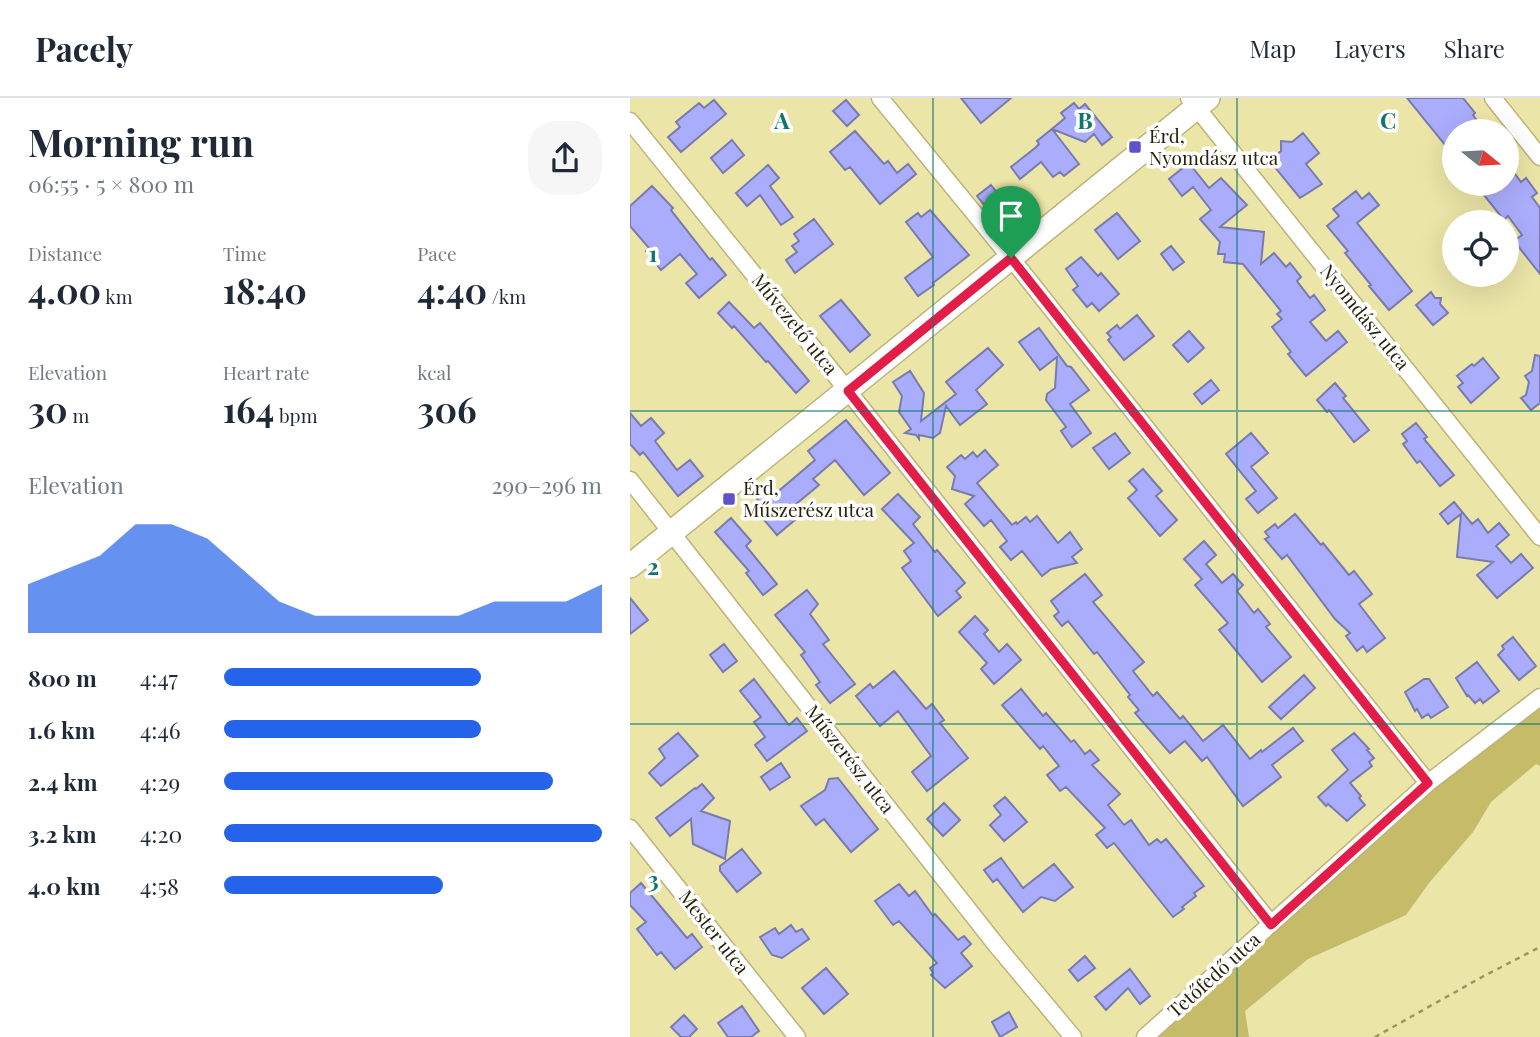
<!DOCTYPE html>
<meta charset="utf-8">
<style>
body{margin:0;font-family:"Playfair Display",serif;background:#f6f6f7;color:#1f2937;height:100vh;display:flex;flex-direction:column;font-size:26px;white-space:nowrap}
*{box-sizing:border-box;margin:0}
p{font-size:23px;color:#747a83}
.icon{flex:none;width:38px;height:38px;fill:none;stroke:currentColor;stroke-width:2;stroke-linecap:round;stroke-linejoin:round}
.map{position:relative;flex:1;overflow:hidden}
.details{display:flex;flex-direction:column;background:#fff;width:630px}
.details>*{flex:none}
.needle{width:46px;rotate:108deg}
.controls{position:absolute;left:812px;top:21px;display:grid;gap:14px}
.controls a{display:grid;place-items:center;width:77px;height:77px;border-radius:50%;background:#fff;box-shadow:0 7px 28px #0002;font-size:35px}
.pin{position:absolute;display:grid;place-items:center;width:60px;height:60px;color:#fff;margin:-72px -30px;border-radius:50% 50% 50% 0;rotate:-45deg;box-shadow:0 0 7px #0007}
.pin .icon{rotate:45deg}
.round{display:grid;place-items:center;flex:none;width:74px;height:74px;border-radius:28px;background:#f6f6f7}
.head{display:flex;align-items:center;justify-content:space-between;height:119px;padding:0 28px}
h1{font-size:38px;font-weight:700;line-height:52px}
.metrics{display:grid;grid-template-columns:repeat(3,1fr);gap:10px;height:119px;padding:7px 28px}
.metrics div{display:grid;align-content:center}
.metrics b{font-size:35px;font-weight:700}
.metrics small{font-size:19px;font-weight:400}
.metrics p{font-size:19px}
.chart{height:196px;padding:14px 28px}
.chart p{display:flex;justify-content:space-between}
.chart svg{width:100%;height:126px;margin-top:7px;fill:#2563eb;opacity:.7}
ul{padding:0 28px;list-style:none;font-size:23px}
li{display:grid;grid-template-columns:112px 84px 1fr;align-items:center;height:52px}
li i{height:18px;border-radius:9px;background:#2563eb}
header{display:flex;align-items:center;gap:42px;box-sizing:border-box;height:98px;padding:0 35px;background:#fff;border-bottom:2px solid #e0e1e3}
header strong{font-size:33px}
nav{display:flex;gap:38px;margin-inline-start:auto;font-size:24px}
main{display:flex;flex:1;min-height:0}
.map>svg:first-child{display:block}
</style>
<header>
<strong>Pacely</strong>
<nav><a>Map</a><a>Layers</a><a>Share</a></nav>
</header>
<main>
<section class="details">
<div class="head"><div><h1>Morning run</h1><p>06:55 · 5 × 800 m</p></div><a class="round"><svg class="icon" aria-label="share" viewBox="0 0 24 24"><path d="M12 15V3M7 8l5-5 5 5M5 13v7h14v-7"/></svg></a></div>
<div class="metrics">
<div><p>Distance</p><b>4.00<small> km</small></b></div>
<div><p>Time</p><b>18:40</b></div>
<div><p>Pace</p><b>4:40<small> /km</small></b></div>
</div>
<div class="metrics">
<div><p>Elevation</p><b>30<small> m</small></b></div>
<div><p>Heart rate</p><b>164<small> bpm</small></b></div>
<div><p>kcal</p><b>306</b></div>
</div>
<div class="chart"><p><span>Elevation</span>290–296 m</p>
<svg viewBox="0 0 160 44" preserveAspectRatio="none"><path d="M0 44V27L10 22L20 17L30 6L40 6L50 11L60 22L70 33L80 38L90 38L100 38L110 38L120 38L130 33L140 33L150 33L160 27V44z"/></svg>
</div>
<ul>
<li><b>800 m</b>4:47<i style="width:68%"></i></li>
<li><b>1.6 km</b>4:46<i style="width:68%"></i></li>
<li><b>2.4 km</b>4:29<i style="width:87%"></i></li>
<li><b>3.2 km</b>4:20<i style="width:100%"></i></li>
<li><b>4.0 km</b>4:58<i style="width:58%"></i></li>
</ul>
</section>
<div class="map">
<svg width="910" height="939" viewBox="0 0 910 939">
<rect width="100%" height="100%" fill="#ece5a8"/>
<path fill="#c6bb68" d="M 910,599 L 910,668 L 906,666 L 861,704 L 843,734 L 799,785 L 776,817 L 678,861 L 615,913 L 619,939 L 515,939 Z"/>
<path fill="#aaadfb" stroke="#797baf" stroke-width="2" d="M 331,0 L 381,0 L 351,25 Z
M 777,0 L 833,0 L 845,15 L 843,17 L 851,28 L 844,33 L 824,33 L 824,58 Z
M 84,2 L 96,16 L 51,54 L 38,39 L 50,29 L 46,24 L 69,5 L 74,10 Z
M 216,2 L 229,17 L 217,28 L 203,13 Z
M 444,5 L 449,11 L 455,6 L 482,39 L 472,47 L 464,36 L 455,44 L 422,31 L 435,20 L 431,15 Z
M 422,31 L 449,66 L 434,78 L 430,74 L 423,79 L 411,64 L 390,81 L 381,69 L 405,50 L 409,46 L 407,43 Z
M 225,33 L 254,66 L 258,63 L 267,75 L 278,66 L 286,76 L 250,106 L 220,69 L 215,72 L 200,54 Z
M 673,35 L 689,55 L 676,66 L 692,86 L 670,100 L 639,62 L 651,53 L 651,43 L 662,44 Z
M 102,42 L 114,57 L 93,75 L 81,60 Z
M 559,65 L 579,90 L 591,80 L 617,107 L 590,129 L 634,134 L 631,166 L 644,155 L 656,169 L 660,165 L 671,179 L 667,183 L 680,200 L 684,197 L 695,212 L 680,224 L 696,243 L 708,233 L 717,244 L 676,278 L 658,256 L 661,254 L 642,229 L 652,221 L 647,216 L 651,213 L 613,166 L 594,164 L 595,156 L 588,156 L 590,144 L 570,121 L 581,112 L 563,89 L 552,98 L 539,81 Z
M 877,65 L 891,84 L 896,80 L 907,95 L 902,99 L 910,110 L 910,176 L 884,143 L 892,137 L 878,118 L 874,122 L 845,86 L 877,86 Z
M 138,67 L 149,80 L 140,88 L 163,119 L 151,127 L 130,97 L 117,108 L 106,95 Z
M 361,87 L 372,101 L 359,113 L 347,98 Z
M 22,88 L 43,110 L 41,112 L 80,162 L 82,160 L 96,177 L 69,200 L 56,185 L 67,176 L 50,156 L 31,172 L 16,153 L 19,150 L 0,128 L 0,108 Z
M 726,93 L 732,101 L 739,95 L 749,107 L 727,125 L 782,193 L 759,212 L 739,188 L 741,187 L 715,155 L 718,153 L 697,128 L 709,118 L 703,111 Z
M 300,112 L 339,157 L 303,185 L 304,187 L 288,198 L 275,180 L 303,159 L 276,124 L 288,115 L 291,119 Z
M 487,115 L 510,143 L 488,161 L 465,132 Z
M 184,121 L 203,146 L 165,175 L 156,162 L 167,154 L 162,148 L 169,143 L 164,136 Z
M 541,148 L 554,164 L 543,172 L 531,156 Z
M 451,159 L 468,178 L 471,175 L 489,196 L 469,213 L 462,205 L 457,209 L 443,192 L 448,188 L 436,171 Z
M 801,194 L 805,200 L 811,200 L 810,206 L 818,215 L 803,227 L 786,207 Z
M 211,202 L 240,237 L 220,254 L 190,218 Z
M 99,204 L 124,230 L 130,225 L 179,283 L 166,295 L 138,263 L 136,264 L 104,228 L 102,230 L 88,215 Z
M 507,217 L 524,238 L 494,262 L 478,242 L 481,239 L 477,235 L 487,227 L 490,231 Z
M 409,230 L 437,268 L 441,269 L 459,292 L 440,306 L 461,335 L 442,349 L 431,333 L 436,329 L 416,302 L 417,296 L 425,290 L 427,259 L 410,272 L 389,244 Z
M 559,233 L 574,250 L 558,264 L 543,247 Z
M 358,250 L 373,267 L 346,292 L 357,306 L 330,327 L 316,308 L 310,335 L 303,340 L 289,337 L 289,341 L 286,337 L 275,335 L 281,331 L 269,314 L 272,298 L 263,284 L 280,273 L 294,295 L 291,323 L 326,296 L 316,284 Z
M 905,257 L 910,258 L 910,305 L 901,312 L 891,300 L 896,297 L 899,284 L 895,278 L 902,273 Z
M 853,260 L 869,280 L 841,305 L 828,289 L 833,285 L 827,278 L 842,266 L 844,268 Z
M 581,282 L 589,292 L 572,306 L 564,296 Z
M 705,285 L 716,298 L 713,300 L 739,332 L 724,344 L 699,312 L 697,314 L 687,302 Z
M 0,315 L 11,328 L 21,320 L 34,335 L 25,343 L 47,372 L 60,362 L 73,378 L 48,398 L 13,354 L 10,357 L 0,346 Z
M 216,322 L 260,375 L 234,397 L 205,362 L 183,381 L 189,387 L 159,412 L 166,421 L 147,437 L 124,410 L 130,405 L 127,401 L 140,390 L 145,396 L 185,362 L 178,353 Z
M 786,325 L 797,339 L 794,341 L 824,377 L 810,388 L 790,363 L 787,365 L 773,346 L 777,343 L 772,336 Z
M 485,335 L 500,355 L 479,371 L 463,350 Z
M 621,335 L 638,355 L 621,369 L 647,400 L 628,415 L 616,401 L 626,393 L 596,356 Z
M 355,352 L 368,367 L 347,385 L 382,427 L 386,424 L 387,426 L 396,419 L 400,424 L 407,418 L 428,445 L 440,434 L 452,451 L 442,459 L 447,465 L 421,471 L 412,478 L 392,453 L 381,462 L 370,449 L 377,443 L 361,422 L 354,428 L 335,406 L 344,398 L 322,391 L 325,378 L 317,369 L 331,357 L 335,361 L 343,354 L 347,359 Z
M 513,371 L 532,393 L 526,398 L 547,422 L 530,438 L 498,400 L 507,392 L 499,383 Z
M 268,396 L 290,419 L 283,426 L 305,454 L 307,452 L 335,485 L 326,493 L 331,499 L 308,518 L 272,470 L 281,463 L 274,453 L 284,445 L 252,411 Z
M 824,404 L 842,426 L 848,421 L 858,435 L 869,425 L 879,437 L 866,448 L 881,465 L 891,456 L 903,470 L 867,500 L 847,477 L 863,464 L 827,459 L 831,416 L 818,426 L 810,416 Z
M 665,416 L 691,447 L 693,445 L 719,477 L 724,473 L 742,496 L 729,506 L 755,540 L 737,554 L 733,548 L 727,553 L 716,538 L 720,535 L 705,521 L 657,457 L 652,461 L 635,441 L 639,439 L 635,434 L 645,426 L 648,430 Z
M 101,420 L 121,443 L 116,448 L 147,486 L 133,497 L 116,475 L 119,473 L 85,434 Z
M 574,443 L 586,457 L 576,466 L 592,485 L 603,476 L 613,487 L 607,493 L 624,515 L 628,511 L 640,526 L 636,529 L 661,559 L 632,584 L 589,532 L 598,525 L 565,487 L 572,481 L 554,461 Z
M 455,476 L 472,497 L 463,504 L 514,564 L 503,573 L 523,598 L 527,594 L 550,621 L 553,618 L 573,643 L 593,627 L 620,661 L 631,652 L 632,654 L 663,630 L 673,643 L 642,667 L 651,679 L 613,708 L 577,659 L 572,663 L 555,643 L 540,655 L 505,615 L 509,612 L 498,599 L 500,597 L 467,554 L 464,556 L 438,523 L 432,528 L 424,518 L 429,514 L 421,503 Z
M 177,492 L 188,506 L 180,516 L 199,542 L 193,546 L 225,586 L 200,605 L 186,587 L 190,584 L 171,557 L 175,554 L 145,517 Z
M 0,500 L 18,522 L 0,536 Z
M 345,518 L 358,532 L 354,536 L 369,554 L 377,546 L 391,562 L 364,586 L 351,571 L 357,565 L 329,534 Z
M 883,539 L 906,568 L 889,582 L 868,557 L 874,551 L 872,548 Z
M 94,546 L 107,563 L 93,574 L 80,557 Z
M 847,564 L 869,593 L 853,605 L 850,601 L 845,605 L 838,597 L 837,598 L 826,580 Z
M 264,573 L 296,611 L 302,606 L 314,622 L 310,625 L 338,660 L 297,693 L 282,674 L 301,658 L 268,613 L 250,628 L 226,598 L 240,586 L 243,590 Z
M 674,577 L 685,590 L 651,621 L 639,609 Z
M 124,581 L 159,627 L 167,620 L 177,633 L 137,663 L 125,647 L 135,639 L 124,624 L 131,619 L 110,593 Z
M 794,581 L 799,581 L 818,609 L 801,620 L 798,616 L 792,620 L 787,611 L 785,613 L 775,594 Z
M 391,591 L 413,618 L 416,615 L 441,644 L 444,642 L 455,656 L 460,652 L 469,662 L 462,667 L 490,696 L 478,707 L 494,727 L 501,722 L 519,747 L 527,741 L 531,745 L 536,741 L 574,788 L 564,795 L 566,798 L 552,809 L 554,811 L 543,819 L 484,745 L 477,750 L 466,737 L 475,730 L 436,689 L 430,693 L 417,677 L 429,668 L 413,648 L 410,651 L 372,607 Z
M 48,635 L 68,658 L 31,688 L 19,675 L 35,660 L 29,651 Z
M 724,635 L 739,651 L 737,652 L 744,660 L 739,664 L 742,668 L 720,685 L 731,698 L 729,700 L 735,707 L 717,723 L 698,706 L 696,708 L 688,699 L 718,672 L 702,652 Z
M 151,665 L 160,679 L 140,692 L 131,679 Z
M 208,680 L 248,731 L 221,754 L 194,721 L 186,727 L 171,708 L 195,692 L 199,681 Z
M 72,686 L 84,700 L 71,713 L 100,723 L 95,761 L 63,746 L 61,721 L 40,738 L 26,720 L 65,690 L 66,691 Z
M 375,699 L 397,724 L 374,743 L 360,727 L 371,717 L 364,708 Z
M 314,705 L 330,722 L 313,738 L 297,721 Z
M 112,751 L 131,775 L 107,794 L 90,773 L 90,768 Z
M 371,760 L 393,790 L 424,766 L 443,789 L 425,803 L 411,799 L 393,814 L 367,781 L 363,784 L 354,772 Z
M 11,785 L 57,840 L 62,836 L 72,849 L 45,871 L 31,854 L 27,857 L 7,831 L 16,824 L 0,807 L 0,795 Z
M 269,786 L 279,798 L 285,793 L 303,818 L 305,816 L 328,842 L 334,838 L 341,846 L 331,855 L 342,868 L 315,890 L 301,877 L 303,875 L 300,870 L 307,865 L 269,823 L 263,827 L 245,803 Z
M 161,827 L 166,834 L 172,831 L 179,841 L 152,860 L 142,857 L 130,839 L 145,830 L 149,836 Z
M 455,858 L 465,870 L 448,883 L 439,872 Z
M 196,870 L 218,896 L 194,916 L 172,890 Z
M 500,871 L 520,898 L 510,906 L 498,890 L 476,912 L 465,899 Z
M 112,908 L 129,933 L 121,939 L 98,939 L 88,925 Z
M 379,914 L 387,929 L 370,939 L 362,924 Z
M 54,917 L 67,931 L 59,939 L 51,939 L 41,929 Z"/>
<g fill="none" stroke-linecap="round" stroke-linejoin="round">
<defs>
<path id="street" d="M 250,0 L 389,170 L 798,685
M 559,0 L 910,439
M 863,0 L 910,59
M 0,23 L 218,293 L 641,826
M 0,382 L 367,848 L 443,939
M 0,730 L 167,939
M 515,939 L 798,685 L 910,599"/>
<path id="secondary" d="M 0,468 L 578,0"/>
</defs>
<use href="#street" stroke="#bcb479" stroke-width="19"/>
<use href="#secondary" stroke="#bcb479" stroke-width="26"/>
<path stroke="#9b9567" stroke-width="2.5" stroke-dasharray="5 5" stroke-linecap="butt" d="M 745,939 L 852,879 L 910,849"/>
<use href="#street" stroke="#fff" stroke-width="16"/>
<use href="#secondary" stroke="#fff" stroke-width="23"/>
</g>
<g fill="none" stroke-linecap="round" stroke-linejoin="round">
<defs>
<path id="route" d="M 381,160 L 798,685 L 641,827 L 218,293 Z"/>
</defs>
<use href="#route" stroke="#fff" stroke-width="14"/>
<use href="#route" stroke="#e11d48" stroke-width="9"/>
</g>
<path fill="none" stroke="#0f766e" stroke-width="2" stroke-opacity="0.55" d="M 303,0 L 303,939M 607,0 L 607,939M 0,313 L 910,313M 0,626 L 910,626"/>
<g fill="#5c52ca" stroke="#fff" stroke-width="2.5">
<rect x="498" y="42" width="14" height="14" rx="3.5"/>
<rect x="92" y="394" width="14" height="14" rx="3.5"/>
</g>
<g text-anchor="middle" stroke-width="7" stroke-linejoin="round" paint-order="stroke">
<g font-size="19" fill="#27230b" stroke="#fff" text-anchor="start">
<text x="519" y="45">Érd,<tspan x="519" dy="22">Nyomdász utca</tspan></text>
<text x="113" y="397">Érd,<tspan x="113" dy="22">Műszerész utca</tspan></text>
</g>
<g font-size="19" fill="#27230b" stroke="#fff">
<text transform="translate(735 219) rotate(51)" y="7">Nyomdász utca</text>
<text transform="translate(165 226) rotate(51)" y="7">Művezető utca</text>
<text transform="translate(220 661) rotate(52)" y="7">Műszerész utca</text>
<text transform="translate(84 834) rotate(52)" y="7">Mester utca</text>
<text transform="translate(584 877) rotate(-42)" y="7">Tetőfedő utca</text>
</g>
</g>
<g font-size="23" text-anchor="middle" font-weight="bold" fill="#0f766e" stroke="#fff" stroke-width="7" stroke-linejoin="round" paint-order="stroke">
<text x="152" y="31">A</text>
<text x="455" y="31">B</text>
<text x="758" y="31">C</text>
<text x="23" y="164">1</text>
<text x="23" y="477">2</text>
<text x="23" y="790">3</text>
</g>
</svg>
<div class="controls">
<a><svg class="needle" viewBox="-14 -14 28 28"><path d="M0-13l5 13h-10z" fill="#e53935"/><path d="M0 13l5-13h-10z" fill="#747a83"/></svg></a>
<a><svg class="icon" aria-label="locate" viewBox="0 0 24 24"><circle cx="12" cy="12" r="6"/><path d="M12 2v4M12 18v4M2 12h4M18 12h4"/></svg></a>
</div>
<div class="pin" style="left:381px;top:160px;background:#1e9e55"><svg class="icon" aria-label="arrive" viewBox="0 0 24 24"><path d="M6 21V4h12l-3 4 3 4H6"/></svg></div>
</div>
</main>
